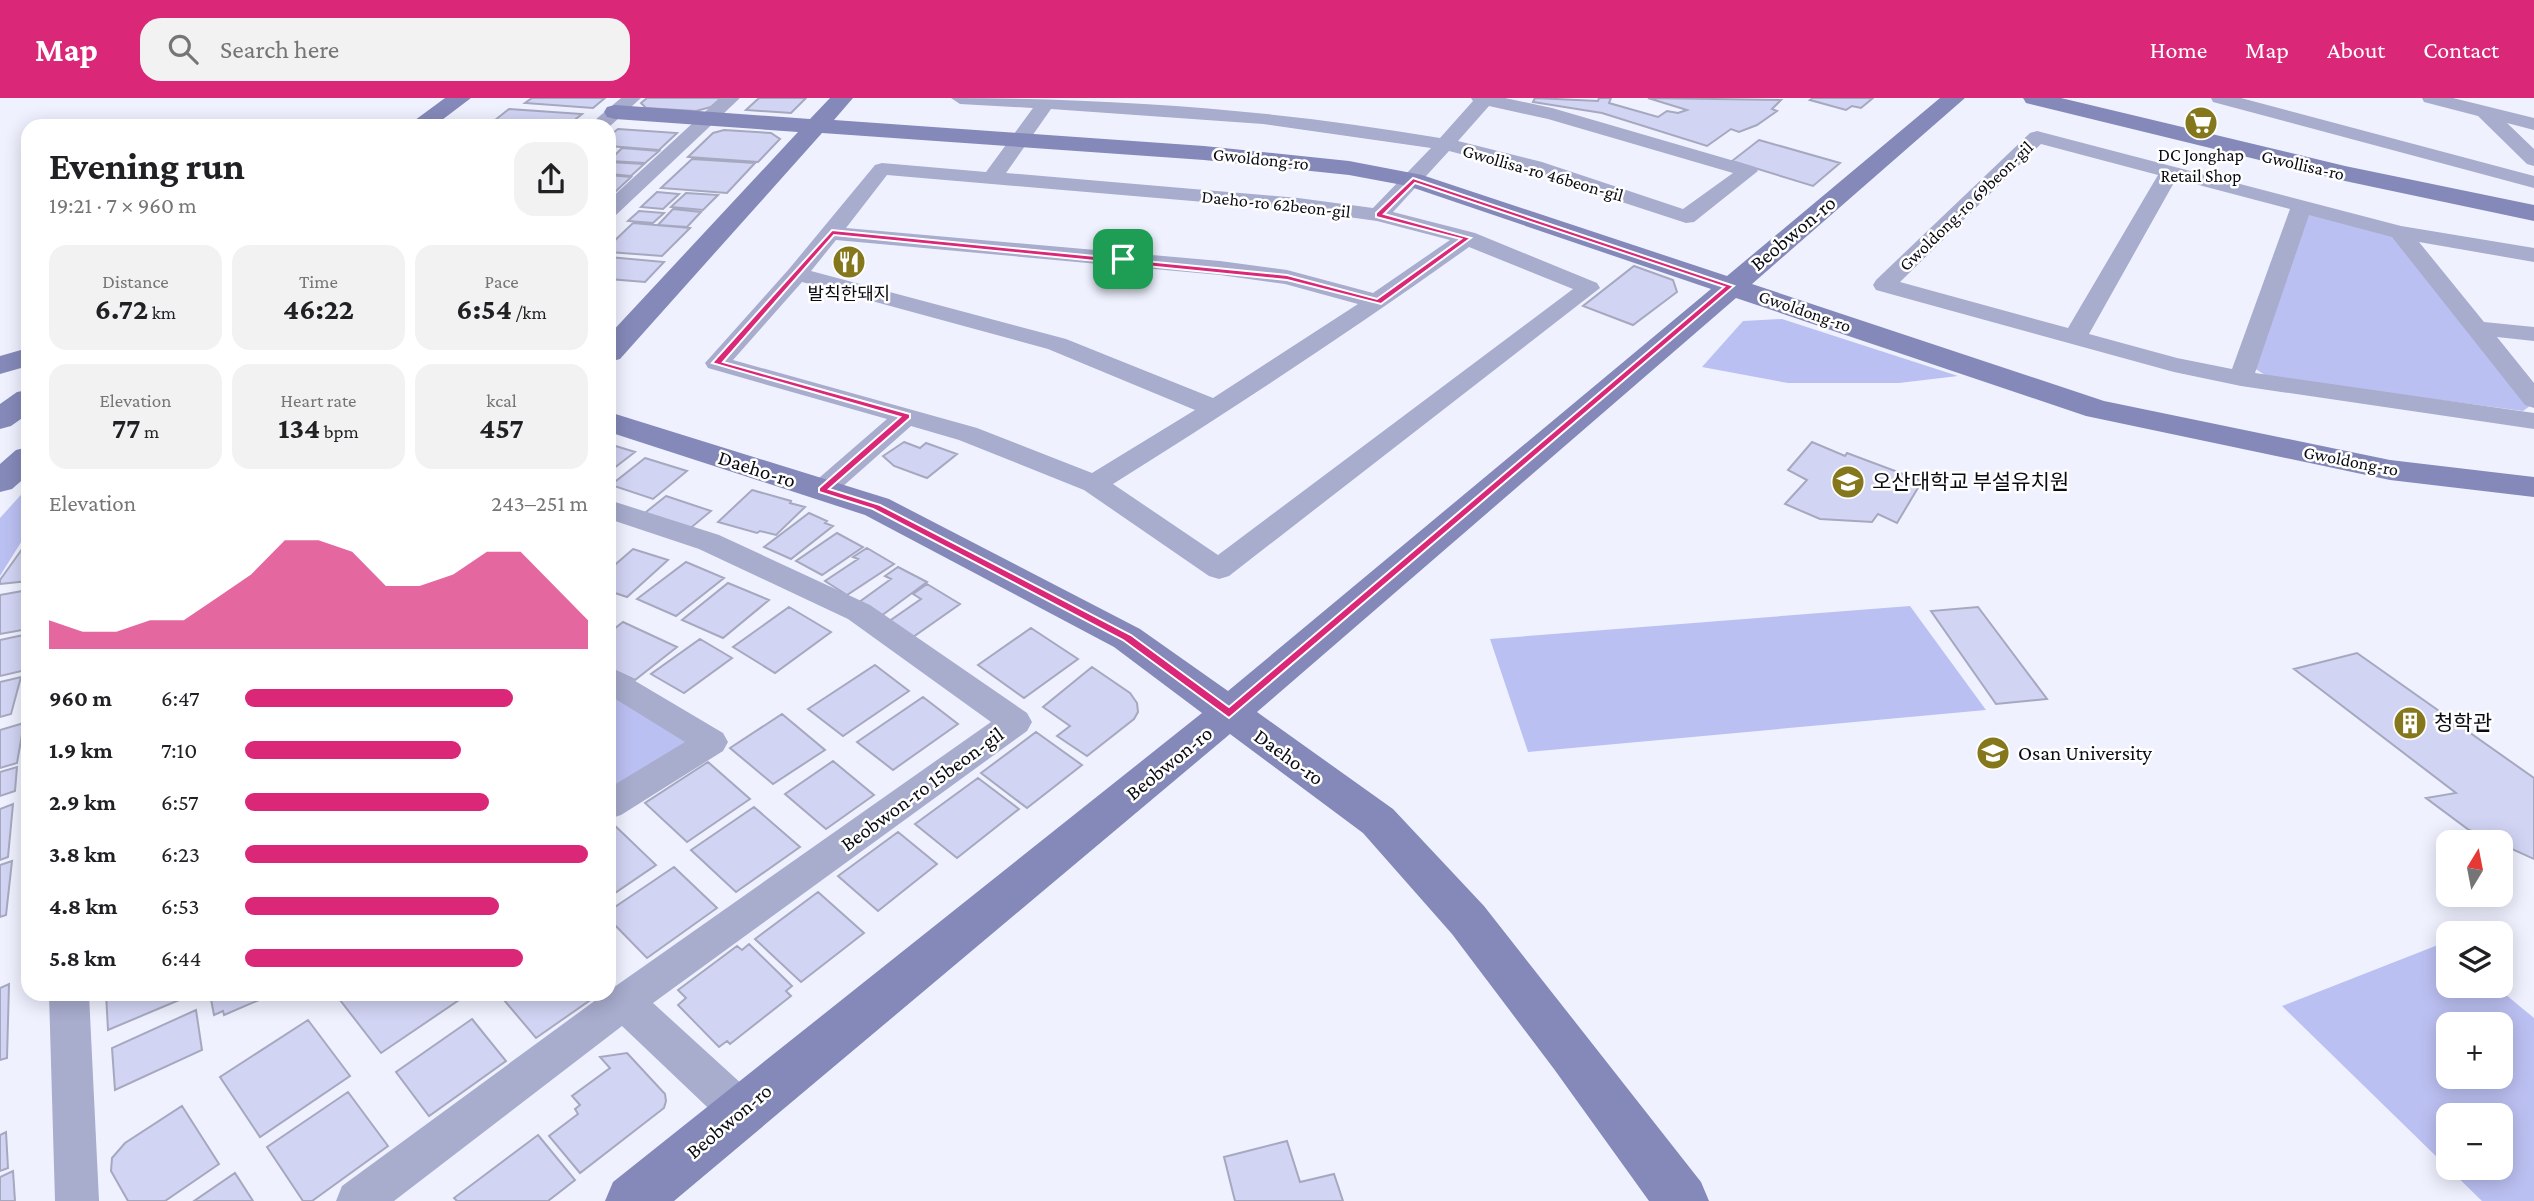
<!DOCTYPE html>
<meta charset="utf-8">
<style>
body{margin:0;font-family:"Crimson Pro","Noto Sans KR",serif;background:#f2f2f2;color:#202124;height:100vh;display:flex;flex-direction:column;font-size:26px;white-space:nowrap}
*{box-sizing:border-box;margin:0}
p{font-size:23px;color:#757577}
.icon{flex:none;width:38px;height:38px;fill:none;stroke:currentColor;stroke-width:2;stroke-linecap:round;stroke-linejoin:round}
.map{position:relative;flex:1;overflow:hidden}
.details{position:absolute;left:21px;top:21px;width:595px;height:882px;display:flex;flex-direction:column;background:#fff;border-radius:21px;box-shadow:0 4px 18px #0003}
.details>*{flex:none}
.needle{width:46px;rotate:10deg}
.fabs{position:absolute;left:2436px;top:732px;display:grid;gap:14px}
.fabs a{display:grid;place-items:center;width:77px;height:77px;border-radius:14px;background:#fff;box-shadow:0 4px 18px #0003;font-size:35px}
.pin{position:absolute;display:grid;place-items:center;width:60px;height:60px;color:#fff;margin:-30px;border-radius:14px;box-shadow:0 4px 10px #0006}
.round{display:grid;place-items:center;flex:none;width:74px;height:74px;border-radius:21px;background:#f2f2f2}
.head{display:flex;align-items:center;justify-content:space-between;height:119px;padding:0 28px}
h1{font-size:38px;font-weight:700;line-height:52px}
.metrics{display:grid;grid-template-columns:repeat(3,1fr);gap:10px;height:119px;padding:7px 28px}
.metrics div{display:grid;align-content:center;border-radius:18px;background:#f2f2f2;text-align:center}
.metrics b{font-size:30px;font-weight:700}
.metrics small{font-size:19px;font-weight:400}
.metrics p{font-size:19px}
.chart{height:196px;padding:14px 28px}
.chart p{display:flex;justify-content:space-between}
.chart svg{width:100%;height:126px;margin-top:7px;fill:#db2777;opacity:.7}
ul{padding:0 28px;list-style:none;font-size:23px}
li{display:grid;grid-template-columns:112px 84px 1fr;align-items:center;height:52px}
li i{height:18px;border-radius:9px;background:#db2777}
header{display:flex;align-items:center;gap:42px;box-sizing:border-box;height:98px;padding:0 35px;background:#db2777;color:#fff}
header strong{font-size:33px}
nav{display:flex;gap:38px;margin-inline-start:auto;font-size:24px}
.search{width:490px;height:63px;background:#f2f2f2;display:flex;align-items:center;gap:18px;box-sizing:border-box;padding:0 24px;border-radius:21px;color:#757577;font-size:26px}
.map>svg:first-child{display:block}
</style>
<header>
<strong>Map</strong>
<div class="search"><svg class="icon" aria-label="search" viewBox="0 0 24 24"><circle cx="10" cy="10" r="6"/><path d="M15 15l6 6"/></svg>Search here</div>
<nav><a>Home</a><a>Map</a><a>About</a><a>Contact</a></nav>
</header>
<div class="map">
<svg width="2534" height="1103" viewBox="0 0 2534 1103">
<rect width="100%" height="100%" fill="#eff1ff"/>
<path fill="#bbc0f2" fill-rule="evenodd" d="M 2307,116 L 2393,136 L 2530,308 L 2523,313 L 2268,279 L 2254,270 Z
M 1782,221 L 1958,278 L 1899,285 L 1788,285 L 1702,269 L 1743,223 Z
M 28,389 L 28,433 L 0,478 L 0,420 Z
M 1910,508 L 1986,612 L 1528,654 L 1490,541 Z
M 609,593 L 688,641 L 686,651 L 609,697 Z
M 2443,845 L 2448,850 L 2448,887 L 2494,887 L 2534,920 L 2534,1103 L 2482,1103 L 2282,908 ZM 2448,926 L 2501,926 L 2501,978 L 2448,978 ZM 2448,1017 L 2501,1017 L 2501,1069 L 2448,1069 Z"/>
<path fill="#d1d4f3" stroke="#a6a8bf" stroke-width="2" d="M 532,0 L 605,0 L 593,10 L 525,5 Z
M 647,0 L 721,0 L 711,9 L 696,13 L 646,10 L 641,5 Z
M 759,0 L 806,0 L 791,15 L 746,12 Z
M 1535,0 L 1598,3 L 1599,0 L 1611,0 L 1609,5 L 1658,19 L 1667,13 L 1678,15 L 1687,12 L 1648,0 L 1781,2 L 1772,11 L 1777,13 L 1757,27 L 1739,34 L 1731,31 L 1707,48 L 1602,15 L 1533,4 Z
M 1813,0 L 1873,0 L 1861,10 L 1852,8 L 1846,12 L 1810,2 Z
M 509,11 L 582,16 L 567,28 L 490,26 Z
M 618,31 L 677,35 L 659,52 L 609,48 L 609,38 Z
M 724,32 L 771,35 L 780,41 L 758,64 L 688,59 L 713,35 Z
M 1759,42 L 1840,65 L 1813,88 L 1732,63 Z
M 622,50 L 659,53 L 645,65 L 609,63 Z
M 692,61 L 755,65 L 727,95 L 661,90 Z
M 609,64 L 644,66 L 631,78 L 609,76 Z
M 609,77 L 631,79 L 614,95 L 609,94 Z
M 657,94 L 679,96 L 663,111 L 641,109 Z
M 686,95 L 718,97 L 703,112 L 671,109 Z
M 673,111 L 701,114 L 687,129 L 658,127 Z
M 639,113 L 664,115 L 653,125 L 628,123 Z
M 633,125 L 690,130 L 662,158 L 609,154 L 609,148 Z
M 609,159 L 664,164 L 645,184 L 609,181 Z
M 1634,168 L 1673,182 L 1677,194 L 1633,227 L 1583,208 Z
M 904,344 L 920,350 L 926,345 L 957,356 L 927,380 L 894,368 L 883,358 Z
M 1812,344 L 1845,358 L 1847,355 L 1922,383 L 1897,425 L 1878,416 L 1872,424 L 1820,421 L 1785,406 L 1807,382 L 1788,372 Z
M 609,346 L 635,354 L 609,374 Z
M 645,360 L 687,373 L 653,401 L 611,387 Z
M 752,392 L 791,403 L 790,405 L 805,409 L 776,437 L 760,433 L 757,435 L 718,424 Z
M 666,398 L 711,413 L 687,433 L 641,418 Z
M 809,415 L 827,423 L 825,425 L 833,428 L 791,461 L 764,449 Z
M 837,435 L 863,449 L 822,477 L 796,463 Z
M 28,446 L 28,483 L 0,486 L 0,482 L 25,447 Z
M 867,450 L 894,466 L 847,497 L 825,483 L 858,461 L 853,459 Z
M 633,451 L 668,462 L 627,499 L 609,493 L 609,472 Z
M 686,464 L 724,480 L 676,518 L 637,501 Z
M 898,469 L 927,484 L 881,518 L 858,505 L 891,481 L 885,478 Z
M 728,485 L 769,502 L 723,540 L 682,522 Z
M 927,486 L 960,506 L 913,539 L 888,524 L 921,501 L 913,496 Z
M 28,492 L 28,531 L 0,536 L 0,497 Z
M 789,509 L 831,534 L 775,575 L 733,549 Z
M 1978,509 L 2047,601 L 1996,606 L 1931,513 Z
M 623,524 L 677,549 L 635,582 L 609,570 L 609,535 Z
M 1031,530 L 1078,561 L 1024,600 L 978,567 Z
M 28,536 L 26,572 L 0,578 L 0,542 Z
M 700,541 L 732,560 L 684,595 L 651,576 Z
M 2357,555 L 2534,680 L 2534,761 L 2501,746 L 2501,744 L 2469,732 L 2426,700 L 2456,695 L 2294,571 Z
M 875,567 L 909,593 L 843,638 L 808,611 Z
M 1092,569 L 1130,595 L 1137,605 L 1138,614 L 1134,621 L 1087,658 L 1057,638 L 1070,628 L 1043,609 Z
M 21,579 L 11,616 L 0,619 L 0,584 Z
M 923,599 L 958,626 L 893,672 L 857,644 Z
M 782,616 L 825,652 L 773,686 L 730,650 Z
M 24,625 L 17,665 L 0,670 L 0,632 Z
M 1036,634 L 1082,667 L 1027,710 L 981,675 Z
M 833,663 L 874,697 L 826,731 L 785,696 Z
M 708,664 L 750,701 L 687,744 L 645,705 Z
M 17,669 L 15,693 L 0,698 L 0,674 Z
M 978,680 L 1019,711 L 957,760 L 915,726 Z
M 13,706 L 8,759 L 0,762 L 0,711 Z
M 754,709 L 800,749 L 736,794 L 691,752 Z
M 609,722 L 656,767 L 609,799 Z
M 898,734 L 937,766 L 878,813 L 838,778 Z
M 12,763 L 6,817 L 0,819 L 0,767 Z
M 674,769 L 717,810 L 647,860 L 609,821 L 609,813 Z
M 818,794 L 864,835 L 801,884 L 755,841 Z
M 749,846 L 792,888 L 786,893 L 791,898 L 730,946 L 727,943 L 719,949 L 678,907 L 686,900 L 678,892 L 737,848 L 742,852 Z
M 9,886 L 7,960 L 0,962 L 0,890 Z
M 106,896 L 191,896 L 191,897 L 108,932 Z
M 210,896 L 273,896 L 224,917 L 223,913 L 214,917 Z
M 349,896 L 464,896 L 465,898 L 381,955 L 340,902 Z
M 499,896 L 599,896 L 536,940 Z
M 196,912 L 202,952 L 115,992 L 112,950 Z
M 472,921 L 506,963 L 429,1018 L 396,974 Z
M 308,922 L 350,978 L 260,1039 L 220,979 Z
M 627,955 L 665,996 L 666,1003 L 664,1010 L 580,1075 L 549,1038 L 578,1016 L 575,1011 L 580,1007 L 572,998 L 610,970 L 600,959 Z
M 348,994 L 388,1048 L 312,1103 L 303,1103 L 267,1049 Z
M 182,1008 L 219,1066 L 165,1103 L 128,1103 L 111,1073 L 112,1060 L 125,1045 Z
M 6,1034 L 8,1070 L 0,1073 L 0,1037 Z
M 538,1037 L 575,1082 L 548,1103 L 457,1103 L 454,1100 Z
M 1287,1043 L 1300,1084 L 1334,1076 L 1343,1103 L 1235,1103 L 1224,1059 Z
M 13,1073 L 15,1103 L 0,1103 L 0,1079 Z
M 235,1075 L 253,1103 L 194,1103 Z"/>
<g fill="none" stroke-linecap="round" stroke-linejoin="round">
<path fill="#a8accd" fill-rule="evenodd" d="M 621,0 L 641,0 L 609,29 L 588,28 Z
M 720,0 L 740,0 L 616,117 L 609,119 L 609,102 Z
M 951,0 C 1114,0 1278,12 1440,40 L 1473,3 L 1471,0 L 1505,0 L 1552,10 L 1755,69 L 1758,73 L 1694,124 L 1686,125 L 1527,73 L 1449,53 L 1393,114 L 1475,135 L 1597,185 L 1600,190 L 1229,478 L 1219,481 L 1209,478 L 1084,392 L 959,342 L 911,328 L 832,398 L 822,400 L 812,398 L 808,392 L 812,386 L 887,321 L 708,270 L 705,265 L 789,171 L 875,67 L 882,65 L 986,74 L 1033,10 L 960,6 ZM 1489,8 L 1548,21 L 1733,75 L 1683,111 L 1542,64 L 1458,43 ZM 1051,11 L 1263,26 L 1431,50 L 1373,110 L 1298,100 L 1006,75 ZM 887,77 L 1298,112 L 1377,123 L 1450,142 L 1373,195 L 1287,172 L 1220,163 L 846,130 ZM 836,142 L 1220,177 L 1285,186 L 1358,206 L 1213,300 L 1066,241 L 811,173 ZM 1469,149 L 1573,191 L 1218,457 L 1113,386 C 1234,310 1353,232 1469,149 ZM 802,184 L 1048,251 L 1195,312 L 1092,375 L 977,330 L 733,262 Z
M 2211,0 L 2241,0 L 2534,78 L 2534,90 L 2213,4 Z
M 2422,0 L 2453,0 L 2534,20 L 2534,32 L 2507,25 L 2534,51 L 2534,68 L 2527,66 L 2478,18 L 2424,4 Z
M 2037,33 L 2401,128 L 2534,150 L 2534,164 L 2419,144 L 2484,224 L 2534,229 L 2534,243 L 2497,239 L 2534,285 L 2534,310 L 2525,307 L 2392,139 L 2309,117 L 2255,275 L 2534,315 L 2534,331 L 2241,288 L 2174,274 L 1876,192 L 1873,187 L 1876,182 L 2030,35 ZM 2041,46 L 2158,77 L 2068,230 L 1900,184 ZM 2176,81 L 2290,111 L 2232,271 L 2177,260 L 2089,236 Z
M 609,402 L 719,437 L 870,507 L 1027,615 L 1032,624 L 1027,633 L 653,905 L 755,998 L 761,1012 L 755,1026 L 740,1032 L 725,1026 L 622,928 L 394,1103 L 336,1103 L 342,1088 L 604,896 L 609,896 L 610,892 L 991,624 L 848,521 L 699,451 L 609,421 Z
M 609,571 L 620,574 L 723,635 L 728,644 L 723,653 L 621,717 L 609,721 L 609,690 L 685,644 L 609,597 Z
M 49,896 L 89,896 L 99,1103 L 55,1103 Z"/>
<path fill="#8589b9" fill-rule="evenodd" d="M 445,0 L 471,0 L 434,28 L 407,28 Z
M 830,0 L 853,0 L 834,22 L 1204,48 L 1349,63 L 1422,77 L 1727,178 L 1940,0 L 1965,0 L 1752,186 L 2104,303 L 2390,362 L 2534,379 L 2534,399 L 2390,382 L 2086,318 L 1736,200 L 1257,614 L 1393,711 L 1484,808 L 1701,1084 L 1709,1103 L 1649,1103 L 1554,971 L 1452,836 L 1363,735 L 1230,636 L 674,1103 L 605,1103 L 613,1084 L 1202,615 L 1114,549 L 865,417 L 609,334 L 609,314 L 889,401 L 1140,531 L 1228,593 L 1711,191 L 1408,88 L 1349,77 L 1204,62 L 822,35 L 620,261 L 609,264 L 609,237 L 798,34 L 615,21 L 607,19 L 604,14 L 607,9 L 615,7 L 810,21 Z
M 2023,0 L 2061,0 L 2345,68 L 2534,107 L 2534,123 L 2345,83 L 2026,5 Z
M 28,250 L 28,268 L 0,276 L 0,258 Z
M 28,292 L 28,316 L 11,328 L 0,331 L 0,306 L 17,294 Z
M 28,349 L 28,377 L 12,391 L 0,394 L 0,366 L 16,352 Z"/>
</g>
<path fill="#db2777" stroke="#fff" stroke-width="2" fill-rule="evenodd" d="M 1413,80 L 1734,188 L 1229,620 L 1123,542 L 873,411 L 819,394 L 819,390 L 900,319 L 712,265 L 832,132 L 1287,177 L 1377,201 L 1461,141 L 1376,119 L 1376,115 ZM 1415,85 L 1724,189 L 1229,609 L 1131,537 L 880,407 L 829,391 L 910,320 L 910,316 L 723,264 L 834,137 L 1287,182 L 1381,206 L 1471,140 L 1384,116 Z"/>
<defs>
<symbol id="supermarket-disc" viewBox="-11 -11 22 22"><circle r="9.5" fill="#85781c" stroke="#fff"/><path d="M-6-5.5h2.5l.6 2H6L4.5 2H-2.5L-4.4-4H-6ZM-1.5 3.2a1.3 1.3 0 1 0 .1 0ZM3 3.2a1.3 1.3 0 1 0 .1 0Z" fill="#fff"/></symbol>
<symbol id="restaurant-disc" viewBox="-11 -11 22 22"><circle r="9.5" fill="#85781c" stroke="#fff"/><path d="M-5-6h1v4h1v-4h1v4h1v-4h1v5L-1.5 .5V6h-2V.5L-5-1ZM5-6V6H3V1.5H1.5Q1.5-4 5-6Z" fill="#fff"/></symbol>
<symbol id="school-disc" viewBox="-11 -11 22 22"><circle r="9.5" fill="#85781c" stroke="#fff"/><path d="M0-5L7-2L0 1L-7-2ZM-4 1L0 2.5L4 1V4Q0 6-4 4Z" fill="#fff"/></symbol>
<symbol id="building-disc" viewBox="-11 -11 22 22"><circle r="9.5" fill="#85781c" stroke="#fff"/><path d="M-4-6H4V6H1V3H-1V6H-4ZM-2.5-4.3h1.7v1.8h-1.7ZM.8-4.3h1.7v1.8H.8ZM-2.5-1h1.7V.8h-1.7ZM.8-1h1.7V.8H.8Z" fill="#fff"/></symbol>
<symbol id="university-disc" viewBox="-11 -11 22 22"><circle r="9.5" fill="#85781c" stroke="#fff"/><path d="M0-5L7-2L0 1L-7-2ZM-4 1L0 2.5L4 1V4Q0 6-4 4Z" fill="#fff"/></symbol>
</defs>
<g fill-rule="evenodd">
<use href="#supermarket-disc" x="2182" y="6" width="38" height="38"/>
<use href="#restaurant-disc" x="830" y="145" width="38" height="38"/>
<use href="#school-disc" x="1829" y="365" width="38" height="38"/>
<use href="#building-disc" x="2391" y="606" width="38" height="38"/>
<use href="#university-disc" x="1974" y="636" width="38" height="38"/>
</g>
<g text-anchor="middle" stroke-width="5" stroke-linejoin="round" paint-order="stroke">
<g font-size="18" fill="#0a0b12" stroke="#fff">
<text x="2201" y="63">DC Jonghap<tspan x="2201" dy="21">Retail Shop</tspan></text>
<text x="849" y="202">발칙한돼지</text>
</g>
<g font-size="18" fill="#0a0b12" stroke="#fff">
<text transform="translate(1261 61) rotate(6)" y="6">Gwoldong-ro</text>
<text transform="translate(2303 67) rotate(13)" y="6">Gwollisa-ro</text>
<text transform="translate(1543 75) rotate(16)" y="6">Gwollisa-ro 46beon-gil</text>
<text transform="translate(1276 106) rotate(6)" y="6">Daeho-ro 62beon-gil</text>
<text transform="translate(1966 108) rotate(-44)" y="6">Gwoldong-ro 69beon-gil</text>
<text transform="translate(1805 213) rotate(19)" y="6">Gwoldong-ro</text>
<text transform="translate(2351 363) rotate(11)" y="6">Gwoldong-ro</text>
</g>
<g font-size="21" fill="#0a0b12" stroke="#fff">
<text transform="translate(1793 135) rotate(-40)" y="7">Beobwon-ro</text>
<text transform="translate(757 371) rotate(18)" y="7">Daeho-ro</text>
<text transform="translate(1289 659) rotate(36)" y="7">Daeho-ro</text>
<text transform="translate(1169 665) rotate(-39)" y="7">Beobwon-ro</text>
<text transform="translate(922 691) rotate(-36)" y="7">Beobwon-ro 15beon-gil</text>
<text transform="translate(729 1023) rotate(-40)" y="7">Beobwon-ro</text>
</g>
<g font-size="21" fill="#0a0b12" stroke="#fff" text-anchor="start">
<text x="1872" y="391">오산대학교 부설유치원</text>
<text x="2434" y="632">청학관</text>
<text x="2018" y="662">Osan University</text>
</g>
</g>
</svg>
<div class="fabs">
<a><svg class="needle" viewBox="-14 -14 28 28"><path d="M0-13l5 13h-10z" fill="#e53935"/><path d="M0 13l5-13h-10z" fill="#757577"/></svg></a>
<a><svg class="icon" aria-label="layers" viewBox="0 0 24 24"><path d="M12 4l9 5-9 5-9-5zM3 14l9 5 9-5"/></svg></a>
<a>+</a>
<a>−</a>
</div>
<div class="pin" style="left:1123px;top:161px;background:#1e9e55"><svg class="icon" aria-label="arrive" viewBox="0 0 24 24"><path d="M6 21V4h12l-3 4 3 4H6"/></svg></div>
<section class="details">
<div class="head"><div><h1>Evening run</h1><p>19:21 · 7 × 960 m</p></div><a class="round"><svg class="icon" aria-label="share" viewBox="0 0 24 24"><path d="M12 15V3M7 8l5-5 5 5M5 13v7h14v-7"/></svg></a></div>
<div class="metrics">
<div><p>Distance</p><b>6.72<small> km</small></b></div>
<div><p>Time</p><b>46:22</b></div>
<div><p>Pace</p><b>6:54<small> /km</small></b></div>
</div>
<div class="metrics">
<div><p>Elevation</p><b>77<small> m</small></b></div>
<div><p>Heart rate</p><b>134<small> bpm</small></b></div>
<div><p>kcal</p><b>457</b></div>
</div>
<div class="chart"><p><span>Elevation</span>243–251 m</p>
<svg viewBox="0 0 160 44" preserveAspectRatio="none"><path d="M0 44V34L10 38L20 38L30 34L40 34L50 26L60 18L70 6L80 6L90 10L100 22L110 22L120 18L130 10L140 10L150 22L160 34V44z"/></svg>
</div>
<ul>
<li><b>960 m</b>6:47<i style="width:78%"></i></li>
<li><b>1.9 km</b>7:10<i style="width:63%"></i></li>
<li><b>2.9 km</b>6:57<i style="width:71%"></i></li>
<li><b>3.8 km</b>6:23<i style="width:100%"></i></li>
<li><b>4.8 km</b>6:53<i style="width:74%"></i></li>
<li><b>5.8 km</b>6:44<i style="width:81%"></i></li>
</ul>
</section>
</div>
